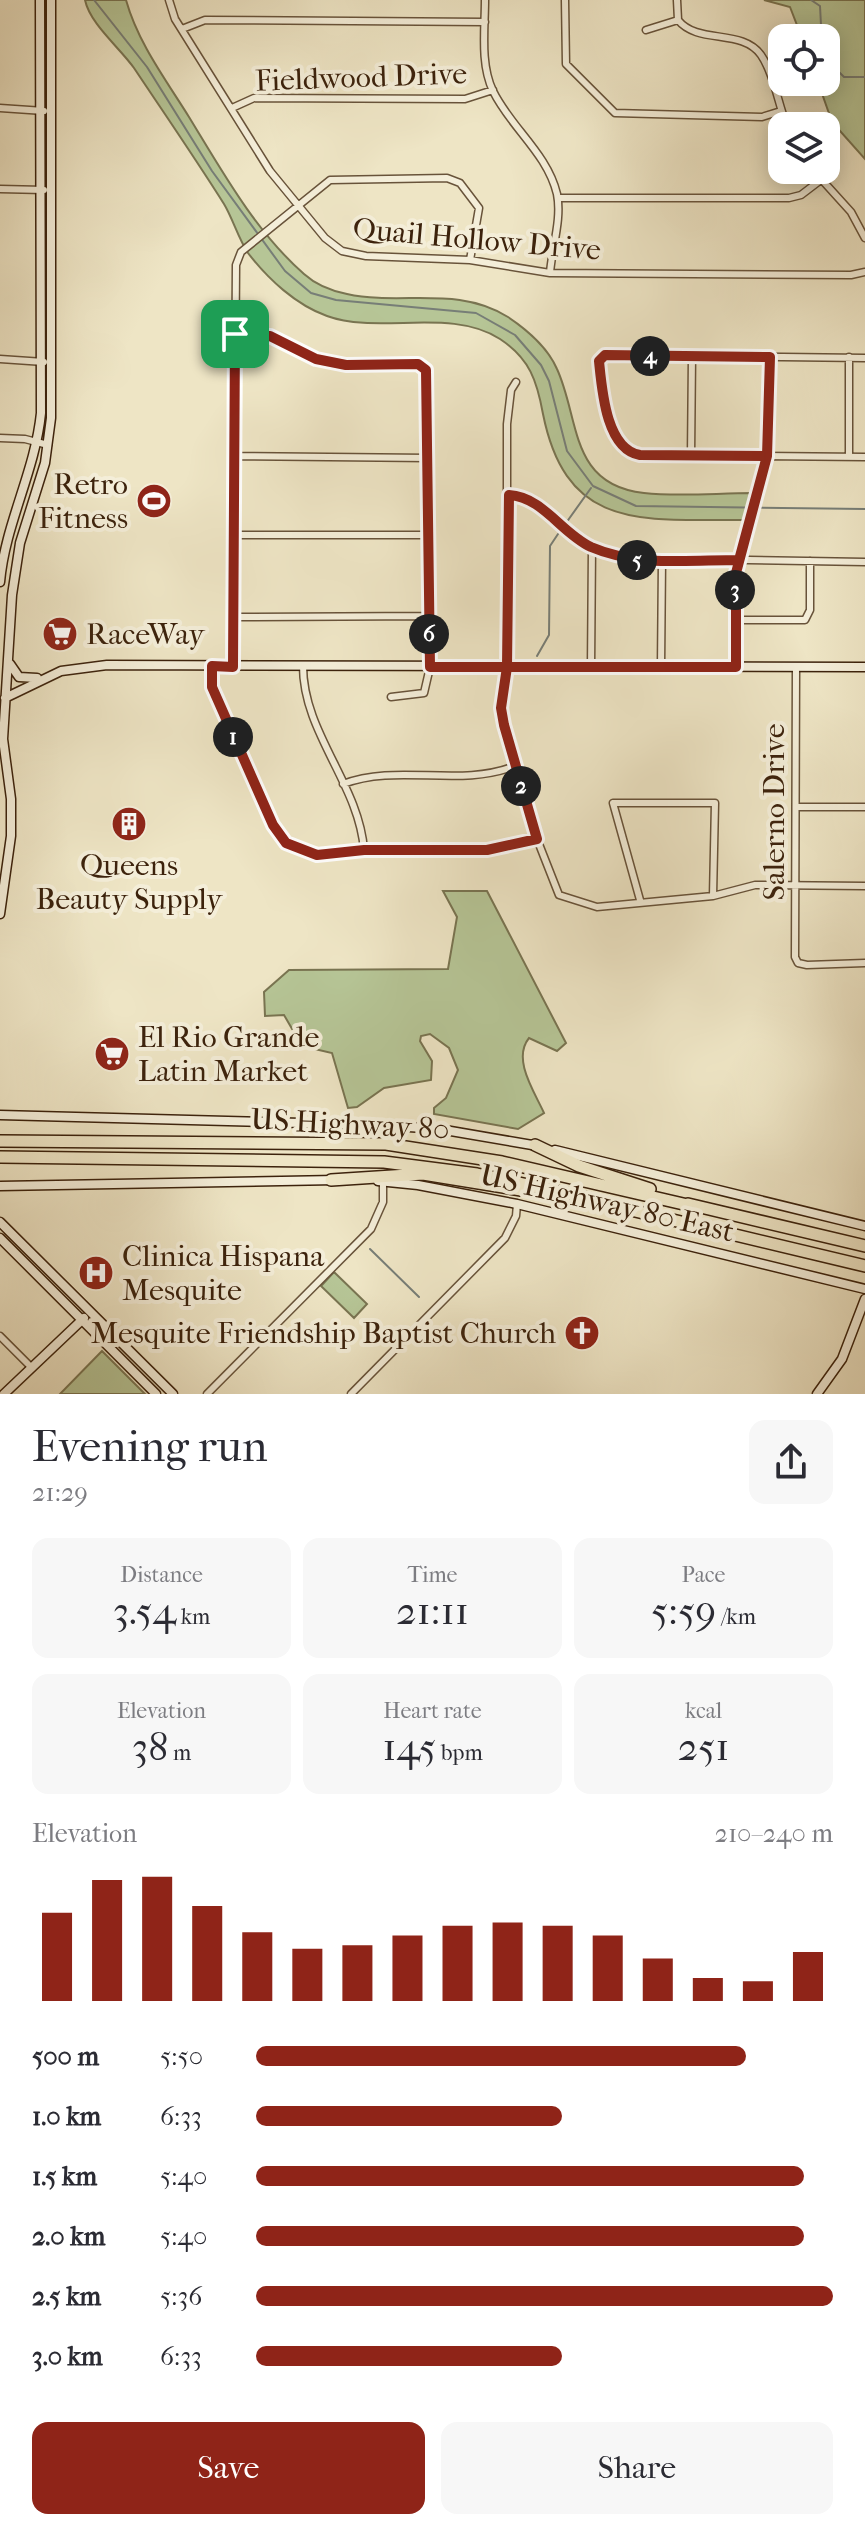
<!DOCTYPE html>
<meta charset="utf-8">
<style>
body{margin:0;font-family:"IM FELL French Canon",serif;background:#f7f7f7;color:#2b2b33;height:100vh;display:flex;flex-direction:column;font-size:30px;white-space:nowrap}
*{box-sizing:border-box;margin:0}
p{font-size:26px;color:#7c7c81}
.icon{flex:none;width:44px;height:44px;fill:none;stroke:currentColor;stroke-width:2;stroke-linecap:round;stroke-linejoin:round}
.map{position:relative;height:1394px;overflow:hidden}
.side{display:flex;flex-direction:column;background:#fff;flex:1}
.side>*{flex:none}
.buttons{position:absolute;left:768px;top:24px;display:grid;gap:16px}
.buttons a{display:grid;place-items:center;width:72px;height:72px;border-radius:16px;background:#fff;box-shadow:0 4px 20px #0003;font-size:40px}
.pin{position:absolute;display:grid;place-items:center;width:68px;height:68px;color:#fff;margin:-34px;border-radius:16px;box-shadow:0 4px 12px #0006}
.km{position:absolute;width:40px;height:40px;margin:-20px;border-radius:50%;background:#222;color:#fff;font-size:22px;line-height:40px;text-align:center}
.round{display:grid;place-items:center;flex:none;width:84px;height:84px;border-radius:16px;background:#f7f7f7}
.head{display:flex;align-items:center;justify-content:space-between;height:136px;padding:0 32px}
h1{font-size:44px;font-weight:600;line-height:60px}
.stats{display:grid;grid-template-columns:repeat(3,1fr);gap:12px;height:136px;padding:8px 32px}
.stats div{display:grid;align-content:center;border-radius:16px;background:#f7f7f7;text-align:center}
.stats b{font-size:40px;font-weight:600}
.stats small{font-size:22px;font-weight:400}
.stats p{font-size:22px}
.chart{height:224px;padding:16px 32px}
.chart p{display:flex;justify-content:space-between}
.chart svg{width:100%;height:144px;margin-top:8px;stroke:#8f2418;stroke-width:6}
.button{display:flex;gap:16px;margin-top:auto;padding:16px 32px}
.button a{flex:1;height:92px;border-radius:16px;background:#8f2418;color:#fff;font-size:32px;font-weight:600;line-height:92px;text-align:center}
.button a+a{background:#f7f7f7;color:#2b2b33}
ul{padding:0 32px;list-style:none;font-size:26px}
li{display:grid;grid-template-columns:128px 96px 1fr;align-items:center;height:60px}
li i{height:20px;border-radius:10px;background:#8f2418}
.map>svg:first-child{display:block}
</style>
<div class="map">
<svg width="865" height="1394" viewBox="0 0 865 1394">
<rect width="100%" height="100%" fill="#eee5c5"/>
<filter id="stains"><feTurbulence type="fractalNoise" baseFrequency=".0025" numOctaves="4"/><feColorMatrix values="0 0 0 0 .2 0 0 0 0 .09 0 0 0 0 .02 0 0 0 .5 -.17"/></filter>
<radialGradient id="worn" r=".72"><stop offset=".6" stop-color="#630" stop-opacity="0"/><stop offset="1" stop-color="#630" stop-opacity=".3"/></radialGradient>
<path fill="#b6c596" stroke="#797451" stroke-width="2" d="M 85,0 L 126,0 C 138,43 166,80 189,117 C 222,171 255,231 304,274 C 315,284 332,291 347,294 C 401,306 457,285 508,317 C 526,329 548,348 557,369 C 580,419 569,485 644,493 C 679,497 717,493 753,493 L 745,520 C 646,519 567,534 543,414 C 537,381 530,359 500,339 C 451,307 379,335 327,316 C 296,305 268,279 248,253 C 238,238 233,219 224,204 C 195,158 164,113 134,68 C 120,48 90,24 85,0 Z
M 764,0 L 865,0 L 865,159 L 832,122 L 818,82 L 826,82 L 826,38 L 802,38 L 790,7 Z
M 443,891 L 487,891 L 566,1043 L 557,1051 L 529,1038 C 512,1059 534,1091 544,1113 L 518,1129 L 434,1114 L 434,1108 L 446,1098 L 458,1070 L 449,1048 L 430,1034 L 421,1036 L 420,1041 L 432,1061 L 431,1080 L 384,1088 L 357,1107 L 348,1108 L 332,1053 L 302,1046 L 284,1015 L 265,1016 L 264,992 L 289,970 L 448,969 L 457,917 Z
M 334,1272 L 367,1304 L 354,1318 L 321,1286 Z
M 102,1351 L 145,1394 L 60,1394 Z"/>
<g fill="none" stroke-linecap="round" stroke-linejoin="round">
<path stroke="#777e77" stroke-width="2" d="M 94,0 L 147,67 L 212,171 L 285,271 L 311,293 L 336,300 L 476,313 L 515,335 L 541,365 L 549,381 L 567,451 L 593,486 L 636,506 L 865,509
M 811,0 L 820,6 L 821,25 L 836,34 L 837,70 L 844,77 L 865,77
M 566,523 L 591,488
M 537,656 L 549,635 L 550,546 L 558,534
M 370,1249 L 419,1297"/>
<defs>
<path id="street" d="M 169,0 L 175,19 L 270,171 L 325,238 L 342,251 L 366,256 L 470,260 L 550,273 L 851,275 L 865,272
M 485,0 C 485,29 480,64 493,91 C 511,128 547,153 557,194 C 562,219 552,247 550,273
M 565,0 L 566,64 L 615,113 L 762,117 L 781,111
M 677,0 L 678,20 C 698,45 742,28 761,55 C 774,74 778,104 787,126
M 182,29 L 205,20 L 485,22
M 646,30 L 678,20
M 0,108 L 44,111
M 232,108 L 254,98 L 465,99 L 493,90
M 813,170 L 851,212 L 865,238
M 0,189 L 44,190
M 558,198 L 789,198 L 801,195 L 822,179
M 235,334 L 270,336 L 316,359 L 346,365 L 418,364 L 429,375 L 430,667 L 424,693 L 391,697
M 849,357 L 849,457
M 865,358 L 605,355 L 599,361 C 602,390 606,449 640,455 L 865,457
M 0,359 L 44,362
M 516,382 L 511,390 L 507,424 L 507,667 L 501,708 L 537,839 L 559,895 L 597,907 L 713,896 L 755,885 L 865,886
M 0,438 L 25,439 L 48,445
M 233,456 L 429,458
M 691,456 L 692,356
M 509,495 C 535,497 547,517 567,532 C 584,545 605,554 626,558 L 865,562
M 233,535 L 429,535
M 233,617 L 429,616
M 737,620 L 805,620 L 810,610 L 810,561
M 212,666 L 214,697 L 273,825 C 281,838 289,848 304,853 C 323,859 346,851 365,850 C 423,848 480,855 537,839
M 303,666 C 303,733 359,784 364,850
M 233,667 L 236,265 L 241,252 L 330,180 L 447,178 L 460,183 L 479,208 L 470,260
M 661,667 L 662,560
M 736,667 L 736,573 L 767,456 L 770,357
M 796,667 L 795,957 L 798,963 L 807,965 L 865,963
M 591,668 L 592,547
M 343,784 C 398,763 459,788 515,766
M 796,807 L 865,807
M 640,900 L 613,803 L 715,803 L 713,896
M 0,1336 L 32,1368
M 207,1394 L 371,1229 L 383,1202 L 383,1182
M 351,1394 L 505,1238 L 516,1216 L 517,1204"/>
<path id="secondary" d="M 0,582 C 5,524 35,472 41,413 L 40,0
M 10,664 L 19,677 L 37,678
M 5,698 L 61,671 L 107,665 L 865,667
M 0,914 L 11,836 L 11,799 L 3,739 L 12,595 L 20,543 L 45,463 L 51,418 L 51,0
M 0,1115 L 378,1125 L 439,1129 L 538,1146
M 555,1150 L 865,1226
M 378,1181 L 418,1185 L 517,1204 L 865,1289
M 0,1186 L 336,1180
M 0,1222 L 173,1394
M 0,1238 L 156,1394
M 4,1394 L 84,1318
M 817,1394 L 842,1359 L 865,1299"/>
<path id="highway" d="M 0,1141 L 386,1144 L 502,1162 L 692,1206
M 535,1145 L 579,1166 L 650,1189
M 0,1157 L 384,1162 L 477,1174 L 592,1199
M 331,1180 L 423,1174 L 521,1190
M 585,1199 L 865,1266
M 688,1204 L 865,1246"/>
</defs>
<use href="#street" stroke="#68533a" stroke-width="9"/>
<use href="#secondary" stroke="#3c220c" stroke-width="11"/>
<use href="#highway" stroke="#3c220c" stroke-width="14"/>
<use href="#street" stroke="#f4eed9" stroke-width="6"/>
<use href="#secondary" stroke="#f4eed9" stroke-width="8"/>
<use href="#highway" stroke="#eee5c5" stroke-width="11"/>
</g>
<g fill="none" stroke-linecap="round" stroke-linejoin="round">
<defs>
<path id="route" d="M 235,334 L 233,667 L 212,666 L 212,687 L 273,825 L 286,843 L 317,855 L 364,850 L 487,850 L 537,839 L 504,725 L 501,708 L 507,667 L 736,667 L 736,573 L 767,456 L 640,455 C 606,449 602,390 599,361 L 605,355 L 770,357 L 767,456 L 739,560 C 690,560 637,567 591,547 C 561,533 543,497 509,495 L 507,667 L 430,667 L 426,370 L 418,364 L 346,365 L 316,359 L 270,336 L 235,334"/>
</defs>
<use href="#route" stroke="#fff" stroke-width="16"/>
<use href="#route" stroke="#8f2418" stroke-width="10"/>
</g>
<defs>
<symbol id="stadium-disc" viewBox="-11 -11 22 22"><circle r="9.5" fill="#8f2418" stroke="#f4eed9"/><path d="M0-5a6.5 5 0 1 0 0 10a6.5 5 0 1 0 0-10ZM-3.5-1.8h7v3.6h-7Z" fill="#fff"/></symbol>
<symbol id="supermarket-disc" viewBox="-11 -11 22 22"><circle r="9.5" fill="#8f2418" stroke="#f4eed9"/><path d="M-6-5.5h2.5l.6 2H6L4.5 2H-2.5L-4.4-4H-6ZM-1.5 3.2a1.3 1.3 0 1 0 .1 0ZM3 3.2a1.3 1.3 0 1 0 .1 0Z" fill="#fff"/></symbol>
<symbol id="building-disc" viewBox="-11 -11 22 22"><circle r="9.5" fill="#8f2418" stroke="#f4eed9"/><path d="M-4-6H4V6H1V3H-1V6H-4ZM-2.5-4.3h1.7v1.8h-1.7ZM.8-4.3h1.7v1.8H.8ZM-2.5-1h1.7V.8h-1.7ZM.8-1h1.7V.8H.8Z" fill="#fff"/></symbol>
<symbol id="hospital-disc" viewBox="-11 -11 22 22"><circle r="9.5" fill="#8f2418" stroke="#f4eed9"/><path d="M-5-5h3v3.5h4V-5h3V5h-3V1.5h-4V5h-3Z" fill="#fff"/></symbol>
<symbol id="church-disc" viewBox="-11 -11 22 22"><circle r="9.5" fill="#8f2418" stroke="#f4eed9"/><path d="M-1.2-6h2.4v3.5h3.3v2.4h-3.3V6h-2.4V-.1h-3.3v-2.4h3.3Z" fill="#fff"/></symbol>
</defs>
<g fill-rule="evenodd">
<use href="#stadium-disc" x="134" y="481" width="40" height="40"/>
<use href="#supermarket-disc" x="40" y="614" width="40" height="40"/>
<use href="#building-disc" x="109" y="804" width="40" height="40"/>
<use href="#supermarket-disc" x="92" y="1034" width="40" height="40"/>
<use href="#hospital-disc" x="76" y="1253" width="40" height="40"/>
<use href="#church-disc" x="562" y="1313" width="40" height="40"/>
</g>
<g text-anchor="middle" stroke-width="8" stroke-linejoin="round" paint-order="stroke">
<g font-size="30" fill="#3c220c" stroke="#f4eed9">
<text transform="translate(361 77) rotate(-2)" y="10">Fieldwood Drive</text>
<text transform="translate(477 239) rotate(5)" y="10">Quail Hollow Drive</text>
<text transform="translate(774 812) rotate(-90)" y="10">Salerno Drive</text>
<text transform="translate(350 1124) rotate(3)" y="10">US Highway 80</text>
<text transform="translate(607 1203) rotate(13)" y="10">US Highway 80 East</text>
</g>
<g font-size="30" fill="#3c220c" stroke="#f4eed9" text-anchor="start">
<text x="128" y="494" text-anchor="end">Retro<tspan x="128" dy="34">Fitness</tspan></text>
<text x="86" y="644">RaceWay</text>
<text x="129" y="875" text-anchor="middle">Queens<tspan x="129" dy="34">Beauty Supply</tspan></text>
<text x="138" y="1047">El Rio Grande<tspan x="138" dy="34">Latin Market</tspan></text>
<text x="122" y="1266">Clinica Hispana<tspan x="122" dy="34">Mesquite</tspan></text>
<text x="556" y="1343" text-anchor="end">Mesquite Friendship Baptist Church</text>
</g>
</g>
<rect width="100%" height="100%" filter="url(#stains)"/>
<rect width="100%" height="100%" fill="url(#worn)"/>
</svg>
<div class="buttons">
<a><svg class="icon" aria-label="locate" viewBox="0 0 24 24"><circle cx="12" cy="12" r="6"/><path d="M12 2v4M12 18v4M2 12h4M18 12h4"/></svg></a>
<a><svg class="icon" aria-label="layers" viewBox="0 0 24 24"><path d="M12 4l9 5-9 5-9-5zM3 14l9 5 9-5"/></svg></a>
</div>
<div class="pin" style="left:235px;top:334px;background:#1e9e55"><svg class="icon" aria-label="arrive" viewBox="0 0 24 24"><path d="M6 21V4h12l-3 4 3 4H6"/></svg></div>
<b class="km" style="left:233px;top:737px">1</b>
<b class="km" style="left:521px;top:786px">2</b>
<b class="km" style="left:735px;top:590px">3</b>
<b class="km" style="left:650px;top:356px">4</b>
<b class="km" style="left:637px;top:560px">5</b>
<b class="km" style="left:429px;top:634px">6</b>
</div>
<section class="side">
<div class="head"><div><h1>Evening run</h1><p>21:29</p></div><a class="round"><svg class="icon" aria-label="share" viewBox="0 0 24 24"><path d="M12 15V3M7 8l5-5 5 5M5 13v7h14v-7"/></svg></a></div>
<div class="stats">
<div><p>Distance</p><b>3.54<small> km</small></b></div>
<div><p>Time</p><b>21:11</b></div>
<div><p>Pace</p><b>5:59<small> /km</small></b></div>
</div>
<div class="stats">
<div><p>Elevation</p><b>38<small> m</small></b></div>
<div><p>Heart rate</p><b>145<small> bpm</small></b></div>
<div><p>kcal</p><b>251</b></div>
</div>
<div class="chart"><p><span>Elevation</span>210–240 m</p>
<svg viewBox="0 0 160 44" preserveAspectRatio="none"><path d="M5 44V17M15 44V7M25 44V6M35 44V15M45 44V23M55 44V28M65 44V27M75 44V24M85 44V21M95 44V20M105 44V21M115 44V24M125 44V31M135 44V37M145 44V38M155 44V29"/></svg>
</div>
<ul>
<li><b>500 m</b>5:50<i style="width:85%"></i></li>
<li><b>1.0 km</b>6:33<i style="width:53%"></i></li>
<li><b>1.5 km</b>5:40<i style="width:95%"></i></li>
<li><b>2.0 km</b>5:40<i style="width:95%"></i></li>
<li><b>2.5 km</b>5:36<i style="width:100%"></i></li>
<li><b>3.0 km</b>6:33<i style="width:53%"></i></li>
</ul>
<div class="button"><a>Save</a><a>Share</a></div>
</section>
